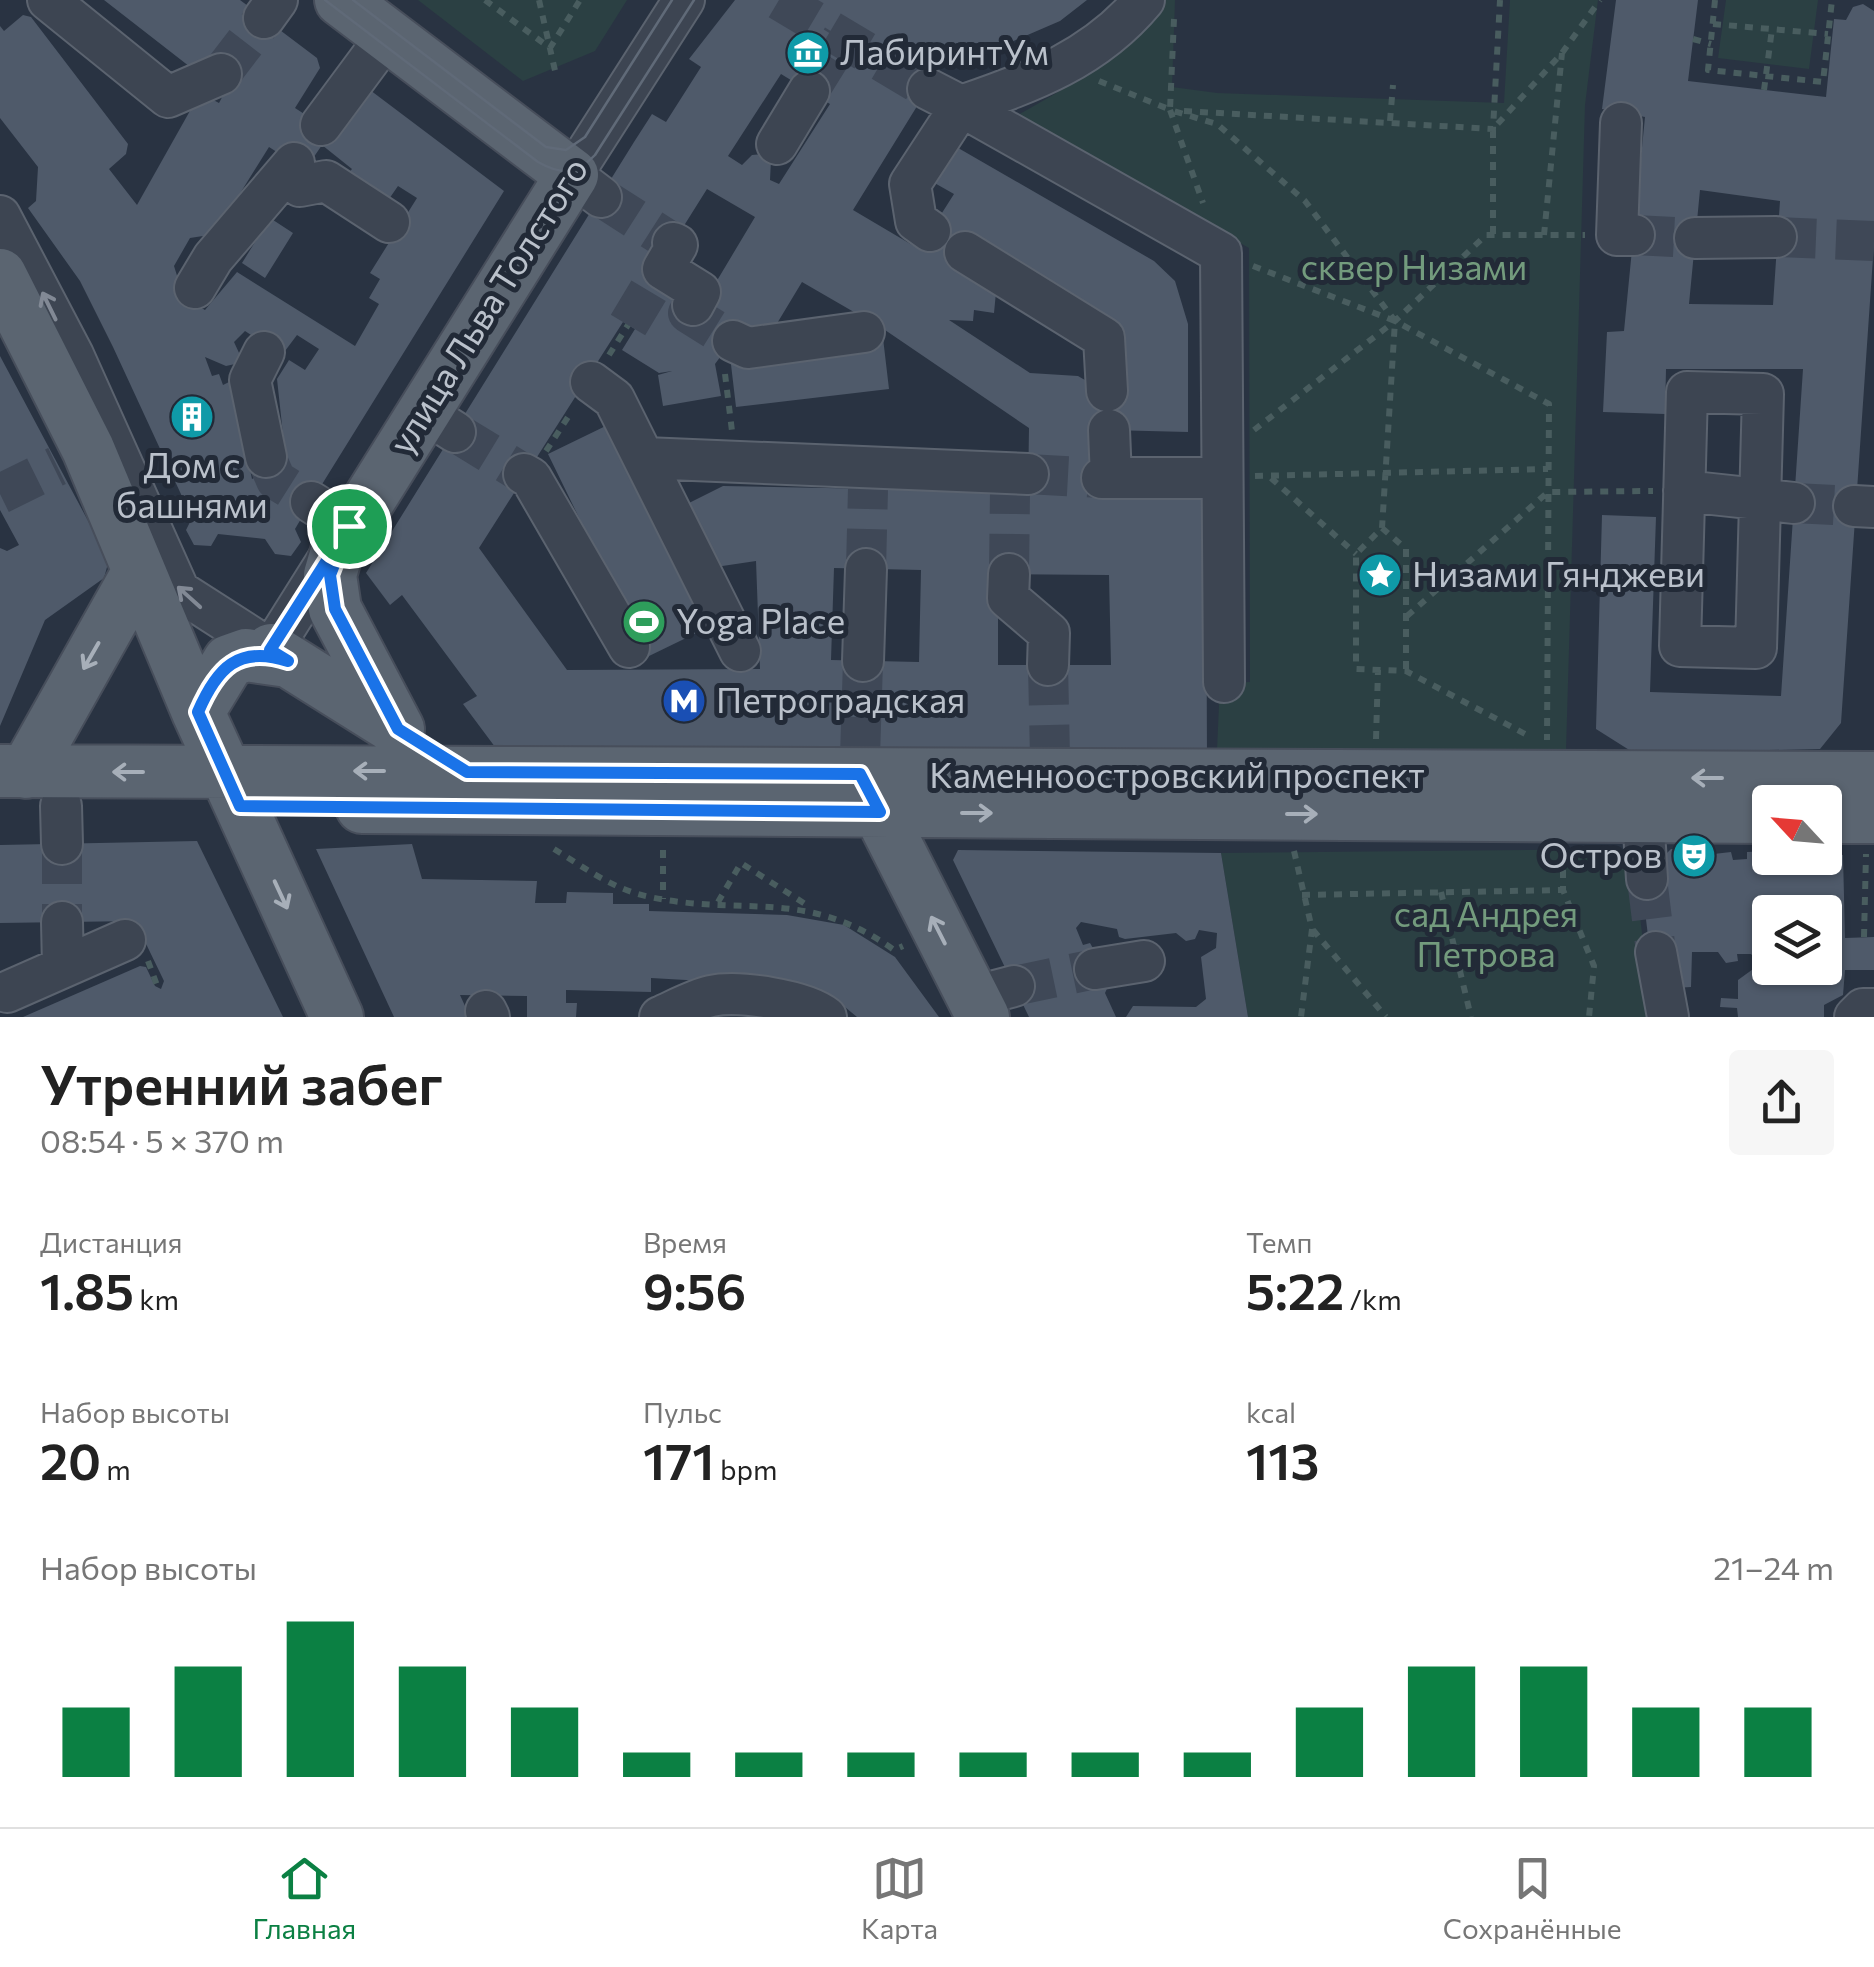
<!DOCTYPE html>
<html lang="ru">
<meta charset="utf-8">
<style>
body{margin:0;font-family:Commissioner,sans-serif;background:#f6f6f6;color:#222;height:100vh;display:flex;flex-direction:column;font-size:38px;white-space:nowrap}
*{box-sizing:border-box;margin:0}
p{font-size:32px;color:#767676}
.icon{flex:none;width:55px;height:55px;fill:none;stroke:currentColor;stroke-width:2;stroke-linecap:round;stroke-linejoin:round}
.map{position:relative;height:1017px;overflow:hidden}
.side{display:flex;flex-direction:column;background:#fff;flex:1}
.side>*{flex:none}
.needle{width:65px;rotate:296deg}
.tools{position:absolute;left:1752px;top:785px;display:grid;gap:20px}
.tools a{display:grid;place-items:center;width:90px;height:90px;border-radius:10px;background:#fff;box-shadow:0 2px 8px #0004;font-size:50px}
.pin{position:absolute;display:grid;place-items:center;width:85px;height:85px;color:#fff;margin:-42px;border:5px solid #fff;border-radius:50%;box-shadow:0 2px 10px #0007}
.round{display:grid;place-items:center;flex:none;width:105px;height:105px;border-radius:10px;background:#f6f6f6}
.head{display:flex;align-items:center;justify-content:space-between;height:170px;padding:0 40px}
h1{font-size:55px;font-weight:600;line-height:75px}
.stats{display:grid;grid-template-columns:repeat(3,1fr);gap:15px;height:170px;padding:10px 40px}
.stats div{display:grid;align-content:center}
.stats b{font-size:50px;font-weight:600}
.stats small{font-size:28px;font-weight:400}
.stats p{font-size:28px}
.chart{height:280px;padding:20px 40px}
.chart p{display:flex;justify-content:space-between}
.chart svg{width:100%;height:180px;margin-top:10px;stroke:#0b8043;stroke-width:6}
.tab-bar{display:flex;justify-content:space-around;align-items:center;height:140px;border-top:2px solid #e0e0e0;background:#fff;font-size:28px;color:#767676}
.tab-bar a{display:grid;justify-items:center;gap:5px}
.tab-bar .on{color:#0b8043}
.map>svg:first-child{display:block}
</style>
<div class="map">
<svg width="1874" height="1017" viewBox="0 0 1874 1017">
<rect width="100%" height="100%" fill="#293342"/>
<path fill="#2b4043" d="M 418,0 L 627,0 L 595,51 L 523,81 Z
M 1163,0 L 1175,0 L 1172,87 L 1217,93 L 1504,103 L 1510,0 L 1598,0 L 1585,105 L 1566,750 L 1217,750 L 1220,683 L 1250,682 L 1249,248 L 1016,116 C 1078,82 1119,56 1163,0 Z
M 1726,0 L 1818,0 L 1809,69 L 1718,58 Z
M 1632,849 L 1652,1017 L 1248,1017 L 1221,853 Z"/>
<path fill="#4f5a6a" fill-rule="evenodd" d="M 104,0 L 240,0 L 317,58 L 320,68 L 295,108 L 332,132 L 366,87 L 504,191 L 311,502 L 295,529 L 301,542 L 291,556 L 275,554 L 265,539 L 218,534 L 211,546 L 194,545 L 186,530 L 192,518 L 113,347 L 80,281 L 28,208 L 36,201 L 38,167 L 0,118 L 0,26 L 4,31 L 23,15 L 31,17 L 128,144 L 126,154 L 109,169 L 137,205 L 200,93 L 219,103 L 230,82 L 194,70 ZM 322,145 L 352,169 L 346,176 L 362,189 L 367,182 L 389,199 L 398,186 L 417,198 L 370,273 L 380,279 L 369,298 L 379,304 L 355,346 L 237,272 L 205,310 L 184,298 L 174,266 L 190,238 L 203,236 L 211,240 L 269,147 L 305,170 ZM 245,331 L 282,355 L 297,335 L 319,349 L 305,370 L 289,360 L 277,379 L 286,462 L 252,479 L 231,381 L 223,385 L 219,374 L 212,376 L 205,357 L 226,366 L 235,364 L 240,355 L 234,342 Z
M 735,0 L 1087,0 L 1060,21 L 1009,43 L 956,43 L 853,210 L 919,249 L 954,194 L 931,181 L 953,145 L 1154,261 L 1175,281 L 1188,324 L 1188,432 L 1109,430 L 1102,478 L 1206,491 L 1207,761 L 501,755 L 463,704 L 477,696 L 402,595 L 390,605 L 366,573 L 634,142 L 652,114 L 666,122 L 701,67 L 689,59 ZM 781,74 L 830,104 L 779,184 L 770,180 L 771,160 L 763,154 L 752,155 L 742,165 L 728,156 ZM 707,189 L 755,217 L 700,309 L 648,283 ZM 802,282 L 885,330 L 1029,428 L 1028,492 L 723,486 L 679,508 L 709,568 L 756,561 L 760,669 L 567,670 L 479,548 L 623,322 L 635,329 L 622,350 L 659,373 L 672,371 L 658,375 L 663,406 L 721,396 L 715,364 L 738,333 L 767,340 ZM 997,282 L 1116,330 L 1090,383 L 1078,376 L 1030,373 L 949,320 L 973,321 L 974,310 L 994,313 ZM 834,568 L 921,570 L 919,662 L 831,660 ZM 998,574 L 1109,575 L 1111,665 L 998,665 Z
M 1616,0 L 1698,0 L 1688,81 L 1826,97 L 1834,19 L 1846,20 L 1853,7 L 1863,4 L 1874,11 L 1874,243 L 1841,723 L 1820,749 L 1634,753 L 1596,729 L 1602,515 L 1656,517 L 1650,692 L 1781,696 L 1803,369 L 1666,369 L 1665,414 L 1603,412 L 1607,332 L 1624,331 L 1645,117 L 1602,109 ZM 1700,190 L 1780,201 L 1773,305 L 1689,304 Z
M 270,218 L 293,233 L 265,278 L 242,263 Z
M 883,338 L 889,389 L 736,407 L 730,356 Z
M 0,356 L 109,560 L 104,578 L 45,620 L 0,726 L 0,548 L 7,551 L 19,545 L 0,510 Z
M 618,420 L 717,623 L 647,657 L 548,454 Z
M 197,841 L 283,1017 L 23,1017 L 140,966 L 146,967 L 155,986 L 161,989 L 164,981 L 135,921 L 0,923 L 0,845 Z
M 412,844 L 422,879 L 537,881 L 535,903 L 566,903 L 567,892 L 613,893 L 613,904 L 649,904 L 649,911 L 787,915 L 844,925 L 895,957 L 939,1017 L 857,1017 L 834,998 L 807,987 L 651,978 L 651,992 L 566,990 L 566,1003 L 577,1003 L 576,1017 L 527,1017 L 527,996 L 460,995 L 470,1017 L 394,1017 L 316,849 Z
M 1671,849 L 1689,850 L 1695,861 L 1705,860 L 1705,855 L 1731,852 L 1733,860 L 1747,859 L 1747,852 L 1770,851 L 1770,858 L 1821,860 L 1825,852 L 1843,855 L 1845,938 L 1874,937 L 1874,970 L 1845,970 L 1843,995 L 1824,1005 L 1824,1017 L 1738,1017 L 1737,1008 L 1720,1007 L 1721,998 L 1738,999 L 1738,980 L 1760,964 L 1751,954 L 1737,954 L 1738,961 L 1726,963 L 1718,952 L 1692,952 L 1691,987 L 1675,988 L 1650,952 L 1641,879 ZM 1770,912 L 1825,912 L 1825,968 L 1770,968 Z
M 958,850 L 1221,853 L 1248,1017 L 1126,1017 L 1133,1006 L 1196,1007 L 1206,999 L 1201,957 L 1216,948 L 1217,933 L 1199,930 L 1195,939 L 1186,941 L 1176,933 L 1125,939 L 1119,937 L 1117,929 L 1081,922 L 1076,928 L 1083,945 L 1090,943 L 1111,980 L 1105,993 L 1116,1017 L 1029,1017 L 953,860 Z"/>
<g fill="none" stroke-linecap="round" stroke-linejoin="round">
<path stroke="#3f4857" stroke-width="40" stroke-dasharray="40 20" stroke-linecap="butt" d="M 779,0 L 928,89
M 221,74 L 264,18
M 809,91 L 842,38
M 601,197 L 673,243
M 1634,235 L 1695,238
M 1776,237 L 1874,241
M 693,305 L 688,313 L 733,341
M 628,325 L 652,285
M 455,432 L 524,474
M 266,457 L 276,480 L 311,502
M 1028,474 L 1102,478
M 0,494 L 57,466
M 1794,503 L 1854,506
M 866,569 L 868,489
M 1009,574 L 1010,492
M 1048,665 L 1050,758
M 860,757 L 863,661
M 62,844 L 62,922
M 1647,879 L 1656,952
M 1014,986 L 1095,969"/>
<defs>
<path id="minor" d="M 48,0 L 168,97 L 221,74
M 264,18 L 277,0
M 928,89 L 961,106 C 1032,82 1095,59 1144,0
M 1621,123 L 1617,235 L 1634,235
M 321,125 L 387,36
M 777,144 L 809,91
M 285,175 L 300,186 L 326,181 L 389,222
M 601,197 L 572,175 L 684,0
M 0,216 L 73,355 L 179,591 L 271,650 L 349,526 L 311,502
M 930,231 L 916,221 L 910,184 L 961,106 L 1221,253 L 1224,682
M 1695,238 L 1776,237
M 673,243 L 677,245 L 663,269 L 700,292 L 693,305
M 965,252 L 1104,338 L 1107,391
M 195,288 L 213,258 L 294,163
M 733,341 L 748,348 L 864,332
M 264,352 L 250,380 L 266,457
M 591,382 L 614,399 L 740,651
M 1687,392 L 1763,394 L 1756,648 L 1680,646 Z
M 422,411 L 455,432
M 1109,430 L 1111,478
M 645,458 L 1028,474
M 524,474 L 531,478 L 629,647
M 1102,478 L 1222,478
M 1684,491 L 1794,503
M 1854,506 L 1874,507
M 1009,574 L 1008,598 L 1049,633 L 1048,665
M 863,661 L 866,569
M 61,806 L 62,844
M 1643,816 L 1647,879
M 62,922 L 63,967
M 1656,952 L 1668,1017
M 1095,969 L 1144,961
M 7,992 L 125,940
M 972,997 L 1014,986
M 486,1011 L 489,1017
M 660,1017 C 676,1010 694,1000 711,996 C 738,990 805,1000 826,1017
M 1855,1017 L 1863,1009 L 1874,1009"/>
<path id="major" d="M 341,0 L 572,175 L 337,551 L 330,575 L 335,609 L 398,729
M 0,275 L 88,449 L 198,712 L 337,1017
M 271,650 L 397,729
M 198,712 L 229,661 L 246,655 L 288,661
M 0,771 L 1874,778
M 26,772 L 139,571
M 866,786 L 983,1017
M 362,807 L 1770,817
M 1825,817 L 1874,817"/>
</defs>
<use href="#minor" stroke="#5b636f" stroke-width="44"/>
<use href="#major" stroke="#474e5b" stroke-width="56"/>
<path stroke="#495d5f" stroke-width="6" stroke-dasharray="8 8" stroke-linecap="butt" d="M 485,0 L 550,48 L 580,0
M 539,0 L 556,75
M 1715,0 L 1708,70 L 1823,82 L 1832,0
M 1174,19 L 1170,110 L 1217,124 L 1305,201 L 1395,321 L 1549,404 L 1547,740
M 1713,24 L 1828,34
M 1693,39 L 1711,44
M 1099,81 L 1171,110
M 1764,90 L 1772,29
M 1170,110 L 1203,203
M 1184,111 L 1493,129 L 1500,0
M 1390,121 L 1393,85
M 1493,234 L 1493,129 L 1562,53 L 1600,0
M 1544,235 L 1562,53
M 1253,266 L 1395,321 L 1382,528 L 1356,554 L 1356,669 L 1406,671 L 1525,734
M 609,355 L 628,325
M 725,374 L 732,431
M 1254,430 L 1395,321 L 1486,235 L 1585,235
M 546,451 L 572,411
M 1255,476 L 1548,469
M 1271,478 L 1356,554
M 1382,528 L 1406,549 L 1406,671
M 1407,616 L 1548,492 L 1653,491
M 1376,739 L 1378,670
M 554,849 C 585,868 614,890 650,897 C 744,917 806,887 894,950 L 903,946
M 663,850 L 663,899
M 1294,851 L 1312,929 L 1301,1017
M 1563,854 L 1563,890 L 1594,966 L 1589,1017
M 1441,892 L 1471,1017
M 1302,895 L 1563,890
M 718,902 L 741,863 L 810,907
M 1313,930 L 1386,1017
M 1864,937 L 1866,854
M 148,961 L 158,988"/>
<use href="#minor" stroke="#3d4552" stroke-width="40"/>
<use href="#major" stroke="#5b6571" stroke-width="52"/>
<path stroke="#606a78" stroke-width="2.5" d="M 325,0 L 538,162 C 561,175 576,175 595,155 L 694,0
M 353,0 L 546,147 L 566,150 L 585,137 L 672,0"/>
</g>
<defs><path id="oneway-shaft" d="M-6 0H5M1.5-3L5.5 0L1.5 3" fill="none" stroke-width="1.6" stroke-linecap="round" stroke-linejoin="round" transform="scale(2.5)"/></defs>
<g stroke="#828995">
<use href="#oneway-shaft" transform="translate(49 306) rotate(-116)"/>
<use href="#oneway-shaft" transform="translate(189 597) rotate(-138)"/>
</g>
<g stroke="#a7afb9">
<use href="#oneway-shaft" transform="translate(91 656) rotate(120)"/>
<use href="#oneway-shaft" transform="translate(369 771) rotate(-180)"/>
<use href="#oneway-shaft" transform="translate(128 772) rotate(180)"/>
<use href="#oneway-shaft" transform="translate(1707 778) rotate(-180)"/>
<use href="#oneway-shaft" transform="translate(977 813)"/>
<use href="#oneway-shaft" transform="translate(1302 814)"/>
<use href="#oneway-shaft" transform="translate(281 895) rotate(65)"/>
<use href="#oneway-shaft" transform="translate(938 930) rotate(-117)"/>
</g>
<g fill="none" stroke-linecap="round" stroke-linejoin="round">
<defs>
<path id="route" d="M 349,526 L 330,575 L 335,609 L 398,729 L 467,772 L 860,774 L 880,812 L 240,806 L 198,712 C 217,668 238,645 288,661 L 270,650 Z"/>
</defs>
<use href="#route" stroke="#fff" stroke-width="20"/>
<use href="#route" stroke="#1a73e8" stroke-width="12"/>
</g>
<defs>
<symbol id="museum-disc" viewBox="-11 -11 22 22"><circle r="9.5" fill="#0f9aa8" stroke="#222a37"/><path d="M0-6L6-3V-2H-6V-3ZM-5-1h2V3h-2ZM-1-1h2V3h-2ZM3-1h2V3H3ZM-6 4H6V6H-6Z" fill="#fff"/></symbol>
<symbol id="building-disc" viewBox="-11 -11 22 22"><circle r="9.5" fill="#0f9aa8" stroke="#222a37"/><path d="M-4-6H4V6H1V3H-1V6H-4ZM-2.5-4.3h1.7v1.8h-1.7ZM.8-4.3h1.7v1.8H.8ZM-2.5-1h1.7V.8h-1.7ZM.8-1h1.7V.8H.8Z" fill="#fff"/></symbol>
<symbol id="sight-disc" viewBox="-11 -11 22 22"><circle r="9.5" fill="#0f9aa8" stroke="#222a37"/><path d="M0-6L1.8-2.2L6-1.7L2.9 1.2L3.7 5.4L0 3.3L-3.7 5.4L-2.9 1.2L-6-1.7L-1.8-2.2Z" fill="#fff"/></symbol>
<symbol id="stadium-disc" viewBox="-11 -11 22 22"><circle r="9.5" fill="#2e9e5b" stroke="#222a37"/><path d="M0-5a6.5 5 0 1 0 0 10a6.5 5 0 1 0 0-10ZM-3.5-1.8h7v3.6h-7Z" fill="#fff"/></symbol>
<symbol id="metro-disc" viewBox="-11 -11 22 22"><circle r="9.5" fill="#1a4fb4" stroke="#222a37"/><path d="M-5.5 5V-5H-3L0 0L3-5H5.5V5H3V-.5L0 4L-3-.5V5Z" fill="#fff"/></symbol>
<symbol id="theatre-disc" viewBox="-11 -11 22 22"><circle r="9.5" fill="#0f9aa8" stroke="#222a37"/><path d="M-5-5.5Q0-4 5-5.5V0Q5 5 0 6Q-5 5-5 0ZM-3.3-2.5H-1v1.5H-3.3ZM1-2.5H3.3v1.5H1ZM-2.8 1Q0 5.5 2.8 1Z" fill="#fff"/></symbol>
</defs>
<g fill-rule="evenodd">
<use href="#museum-disc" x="783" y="28" width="50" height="50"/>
<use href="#building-disc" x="167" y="392" width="50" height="50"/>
<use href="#sight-disc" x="1355" y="550" width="50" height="50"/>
<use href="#stadium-disc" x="619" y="597" width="50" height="50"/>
<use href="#metro-disc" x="659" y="676" width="50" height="50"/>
<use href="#theatre-disc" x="1669" y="831" width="50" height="50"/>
</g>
<g text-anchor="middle" stroke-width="10" stroke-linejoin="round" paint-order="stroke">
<g font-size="35" fill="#bac1cb" stroke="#222a37" text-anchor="start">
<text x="840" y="65">ЛабиринтУм</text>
<text x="192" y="478" text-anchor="middle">Дом с<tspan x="192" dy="40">башнями</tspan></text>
<text x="1412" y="587">Низами Гянджеви</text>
<text x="676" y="634">Yoga Place</text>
<text x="716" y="713">Петроградская</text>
<text x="1662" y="868" text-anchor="end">Остров</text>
</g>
<g font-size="35" fill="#739b7d" stroke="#222a37">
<text x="1414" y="280">сквер Низами</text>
<text x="1486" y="927">сад Андрея<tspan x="1486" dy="40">Петрова</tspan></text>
</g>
<g font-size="35" fill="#bac1cb" stroke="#222a37">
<text transform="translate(489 306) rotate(-58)" y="12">улица Льва Толстого</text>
<text x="1177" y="788">Каменноостровский проспект</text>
</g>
</g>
</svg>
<div class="tools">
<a><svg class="needle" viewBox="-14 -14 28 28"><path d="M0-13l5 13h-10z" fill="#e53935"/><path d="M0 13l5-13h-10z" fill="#767676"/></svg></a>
<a><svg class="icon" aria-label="layers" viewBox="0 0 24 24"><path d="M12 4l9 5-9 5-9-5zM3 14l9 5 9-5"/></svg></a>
</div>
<div class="pin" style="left:349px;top:526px;background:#1e9e55"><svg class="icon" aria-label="arrive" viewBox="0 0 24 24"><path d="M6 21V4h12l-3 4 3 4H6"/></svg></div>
</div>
<section class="side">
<div class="head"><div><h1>Утренний забег</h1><p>08:54 · 5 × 370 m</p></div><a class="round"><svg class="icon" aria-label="share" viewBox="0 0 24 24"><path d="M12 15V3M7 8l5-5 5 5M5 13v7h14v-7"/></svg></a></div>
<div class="stats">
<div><p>Дистанция</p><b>1.85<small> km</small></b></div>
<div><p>Время</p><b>9:56</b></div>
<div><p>Темп</p><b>5:22<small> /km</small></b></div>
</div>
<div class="stats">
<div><p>Набор высоты</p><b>20<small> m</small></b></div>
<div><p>Пульс</p><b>171<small> bpm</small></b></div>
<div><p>kcal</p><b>113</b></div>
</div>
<div class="chart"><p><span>Набор высоты</span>21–24 m</p>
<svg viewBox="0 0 160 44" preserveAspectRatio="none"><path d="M5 44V27M15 44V17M25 44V6M35 44V17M45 44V27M55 44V38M65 44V38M75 44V38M85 44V38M95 44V38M105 44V38M115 44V27M125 44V17M135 44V17M145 44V27M155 44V27"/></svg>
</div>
</section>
<nav class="tab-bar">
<a class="on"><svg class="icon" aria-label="home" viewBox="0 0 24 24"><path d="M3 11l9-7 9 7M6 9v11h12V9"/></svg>Главная</a>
<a><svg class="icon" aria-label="map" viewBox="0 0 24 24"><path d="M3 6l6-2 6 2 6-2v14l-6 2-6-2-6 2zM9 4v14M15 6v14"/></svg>Карта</a>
<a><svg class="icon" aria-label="saved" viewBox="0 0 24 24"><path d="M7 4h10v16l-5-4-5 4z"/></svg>Сохранённые</a>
</nav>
